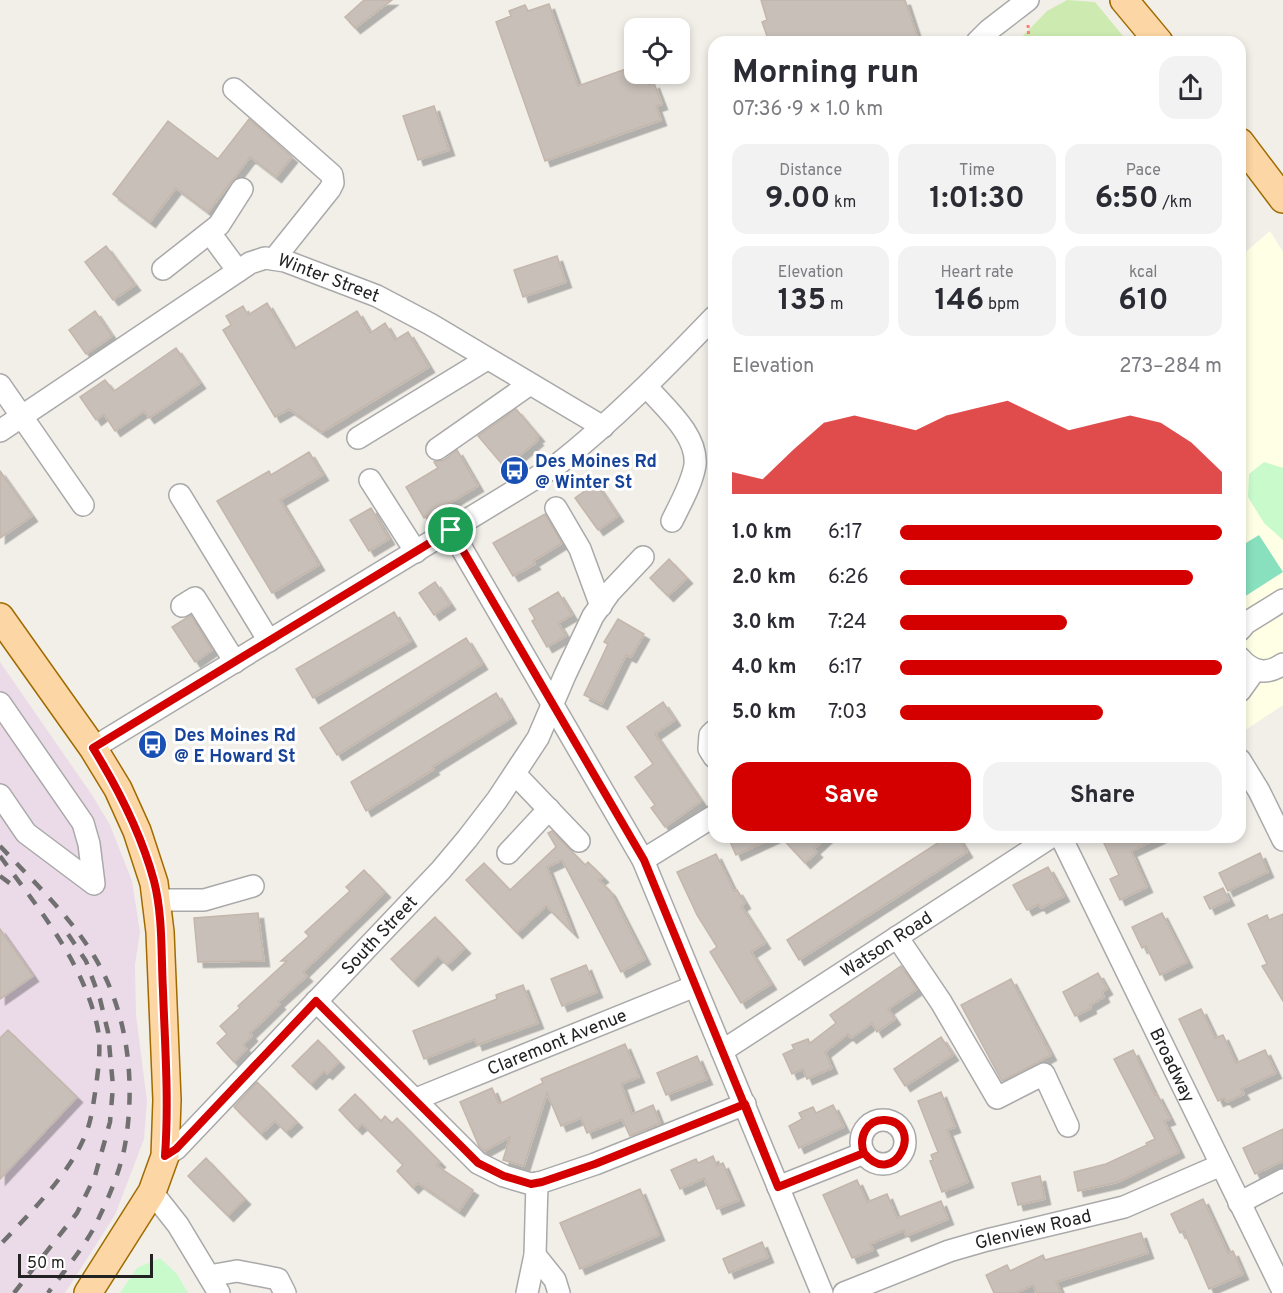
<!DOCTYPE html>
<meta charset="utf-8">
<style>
body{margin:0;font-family:Overpass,sans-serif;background:#f2f2f3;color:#2b2b33;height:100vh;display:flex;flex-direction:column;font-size:22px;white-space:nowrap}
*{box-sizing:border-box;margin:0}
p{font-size:20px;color:#7c7c81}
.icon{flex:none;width:33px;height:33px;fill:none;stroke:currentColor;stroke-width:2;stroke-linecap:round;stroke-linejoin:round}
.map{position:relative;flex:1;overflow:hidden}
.panel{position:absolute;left:708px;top:36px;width:538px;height:807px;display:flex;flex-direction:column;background:#fff;border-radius:18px;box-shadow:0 3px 9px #0003}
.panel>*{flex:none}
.controls{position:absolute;left:624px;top:18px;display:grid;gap:12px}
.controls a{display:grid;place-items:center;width:66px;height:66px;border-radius:12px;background:#fff;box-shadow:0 3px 9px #0003;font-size:30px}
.scale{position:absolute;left:18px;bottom:15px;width:135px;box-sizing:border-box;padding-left:6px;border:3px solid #222;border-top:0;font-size:16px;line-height:21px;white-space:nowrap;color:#222;-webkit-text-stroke:4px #fff;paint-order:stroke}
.pin{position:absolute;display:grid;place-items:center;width:51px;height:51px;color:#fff;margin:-26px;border:3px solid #fff;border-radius:50%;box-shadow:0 2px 6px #0007}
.round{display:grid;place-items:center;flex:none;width:63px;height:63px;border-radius:18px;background:#f2f2f3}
.head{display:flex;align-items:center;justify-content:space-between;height:102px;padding:0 24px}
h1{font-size:33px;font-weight:700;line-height:45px}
.figures{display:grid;grid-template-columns:repeat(3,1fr);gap:9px;height:102px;padding:6px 24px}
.figures div{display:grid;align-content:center;border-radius:15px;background:#f2f2f3;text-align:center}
.figures b{font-size:30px;font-weight:700}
.figures small{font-size:16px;font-weight:400}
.figures p{font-size:16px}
.chart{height:168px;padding:12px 24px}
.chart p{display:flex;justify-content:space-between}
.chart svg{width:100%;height:108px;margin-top:6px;fill:#d40000;opacity:.7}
.action{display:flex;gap:12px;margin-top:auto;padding:12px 24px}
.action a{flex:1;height:69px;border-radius:18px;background:#d40000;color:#fff;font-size:24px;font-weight:700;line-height:69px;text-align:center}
.action a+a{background:#f2f2f3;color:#2b2b33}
ul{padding:0 24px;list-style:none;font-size:20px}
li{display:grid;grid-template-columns:96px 72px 1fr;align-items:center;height:45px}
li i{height:15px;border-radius:8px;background:#d40000}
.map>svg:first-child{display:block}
</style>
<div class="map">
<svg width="1283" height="1293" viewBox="0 0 1283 1293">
<defs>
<filter id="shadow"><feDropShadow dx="5.5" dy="5.5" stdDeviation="0" flood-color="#0004"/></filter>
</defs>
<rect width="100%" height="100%" fill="#f2efe9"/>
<path fill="#ebdbe8" d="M 0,662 L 92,795 L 110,825 L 132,881 L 140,932 L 135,965 L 136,1015 L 147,1101 L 144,1139 L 115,1215 L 65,1293 L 0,1293 Z"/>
<path fill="#ffffe5" d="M 1270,231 L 1283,252 L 1283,705 L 1241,733 L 1241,256 Z"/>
<path fill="#cdebb0" d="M 1067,0 L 1095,2 L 1128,42 L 1017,42 L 1047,11 Z"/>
<path fill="#c8facc" d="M 1264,462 L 1283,468 L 1283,540 L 1264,523 L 1248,497 L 1249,474 Z
M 160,1258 L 177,1274 L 188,1293 L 120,1293 L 137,1268 Z"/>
<path fill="#88e0be" d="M 1259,535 L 1283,572 L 1241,599 L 1241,546 Z"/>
<path fill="#c7bfb8" stroke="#c4b6ab" stroke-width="1.5" filter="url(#shadow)" d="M 364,0 L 392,0 L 355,28 L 345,17 Z
M 761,0 L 905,0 L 919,42 L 857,42 L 855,37 L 838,42 L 769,42 L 762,22 L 767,20 Z
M 549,4 L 578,86 L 634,66 L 634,74 L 645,74 L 649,85 L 654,83 L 662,104 L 656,106 L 661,120 L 545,161 L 496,22 L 511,16 L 509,11 L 525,5 L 528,11 Z
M 434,106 L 449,150 L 418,160 L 403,116 Z
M 249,119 L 292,157 L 276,177 L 250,157 L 208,212 L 176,188 L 150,222 L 113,194 L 168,121 L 218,159 Z
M 106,246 L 135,285 L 113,300 L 85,262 Z
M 557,256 L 566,282 L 523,297 L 514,270 Z
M 267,303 L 294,349 L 357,311 L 370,333 L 385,323 L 395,340 L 408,332 L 429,367 L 322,432 L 289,409 L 275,417 L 223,330 L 231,325 L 226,316 L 243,306 L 248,315 Z
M 95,311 L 112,336 L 86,354 L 69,330 Z
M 176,348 L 200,383 L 149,418 L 144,411 L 115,431 L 104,414 L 96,420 L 80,397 L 105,380 L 114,391 Z
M 516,409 L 539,436 L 536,438 L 538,440 L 507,466 L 503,461 L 501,463 L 478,436 Z
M 457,450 L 478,486 L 424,518 L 406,487 L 438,468 L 434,462 L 444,460 Z
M 309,452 L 323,475 L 280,500 L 319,565 L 272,593 L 217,501 L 269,471 L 271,475 Z
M 0,471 L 32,516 L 0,538 Z
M 596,483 L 618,516 L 598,530 L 575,498 Z
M 371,508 L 389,539 L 369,551 L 350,520 Z
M 545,514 L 562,543 L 533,561 L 535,564 L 513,576 L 493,543 Z
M 669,559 L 687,578 L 668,596 L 650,578 Z
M 435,582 L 450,604 L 434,615 L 419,593 Z
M 558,592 L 572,615 L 558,623 L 566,636 L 547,647 L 532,621 L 535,619 L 529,609 Z
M 394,612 L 411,641 L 313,698 L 296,669 Z
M 191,615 L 212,650 L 195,662 L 172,627 Z
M 618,619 L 644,634 L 631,657 L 626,655 L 602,704 L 584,695 L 608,644 L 604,642 Z
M 466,638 L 482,664 L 337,755 L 320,728 Z
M 496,693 L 511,718 L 432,767 L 434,769 L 366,811 L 351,782 Z
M 663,702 L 675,720 L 655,734 L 701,801 L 665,827 L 651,808 L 655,805 L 635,777 L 653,764 L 627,727 Z
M 552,831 L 585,865 L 588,862 L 603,877 L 599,880 L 610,891 L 645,959 L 621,972 L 562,860 L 547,867 L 573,933 L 546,906 L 517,933 L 466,880 L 484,863 L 510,890 L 556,847 L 548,833 Z
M 728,837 L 775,837 L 736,855 Z
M 781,837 L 827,837 L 814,849 L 817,852 L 805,863 Z
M 947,837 L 958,837 L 967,852 L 799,960 L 787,940 Z
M 1101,837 L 1161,837 L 1131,851 L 1147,887 L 1120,900 L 1110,879 L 1119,875 Z
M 1260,853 L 1268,872 L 1228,891 L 1219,873 Z
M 716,854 L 734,891 L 737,890 L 745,903 L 741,906 L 765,943 L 751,952 L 771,984 L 741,1003 L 710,952 L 717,947 L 697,915 L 677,872 Z
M 1048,867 L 1064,896 L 1041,908 L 1039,904 L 1027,910 L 1013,885 Z
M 364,870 L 385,892 L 303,972 L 307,976 L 278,1002 L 280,1004 L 250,1033 L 252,1036 L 243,1045 L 247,1049 L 234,1062 L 217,1043 L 227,1034 L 220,1026 L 240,1008 L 238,1006 L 287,961 L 281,961 L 309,936 L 305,932 L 350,891 L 346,887 Z
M 1223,888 L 1229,900 L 1210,909 L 1204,897 Z
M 258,913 L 264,961 L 198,962 L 194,918 Z
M 1162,913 L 1187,962 L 1160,975 L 1146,946 L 1142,948 L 1132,927 Z
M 1283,914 L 1283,1001 L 1262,966 L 1267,964 L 1248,924 L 1267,915 L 1269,920 Z
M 435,917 L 465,948 L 447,965 L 438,956 L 413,981 L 391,959 Z
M 0,929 L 33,976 L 0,999 Z
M 586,965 L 597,992 L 562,1006 L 551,979 Z
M 901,966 L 917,989 L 888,1009 L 895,1019 L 877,1032 L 872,1023 L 851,1038 L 848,1034 L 825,1052 L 832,1068 L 807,1079 L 803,1069 L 792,1074 L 783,1054 L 794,1049 L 792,1045 L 808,1039 L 810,1043 L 836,1023 L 830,1015 Z
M 1098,973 L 1107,989 L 1102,992 L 1104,997 L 1090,1005 L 1091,1008 L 1075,1016 L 1063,992 Z
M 1011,979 L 1051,1055 L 1002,1081 L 961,1005 Z
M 523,985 L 538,1023 L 477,1045 L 475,1039 L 424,1059 L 413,1031 L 497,999 L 496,995 Z
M 1201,1009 L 1215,1038 L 1223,1035 L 1236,1063 L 1265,1050 L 1276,1073 L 1241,1089 L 1244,1094 L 1227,1102 L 1224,1098 L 1218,1101 L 1179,1019 Z
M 8,1030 L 77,1097 L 0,1179 L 0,1038 Z
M 941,1037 L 953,1055 L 905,1086 L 894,1069 Z
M 318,1040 L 339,1062 L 327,1074 L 324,1071 L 311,1084 L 292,1066 Z
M 625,1044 L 639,1077 L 621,1084 L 632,1114 L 653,1105 L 660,1123 L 630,1136 L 622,1119 L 587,1133 L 581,1118 L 561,1126 L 547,1093 L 524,1166 L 503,1160 L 510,1137 L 484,1151 L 479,1146 L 460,1102 L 492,1088 L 499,1104 L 543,1083 L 541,1079 Z
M 1133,1050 L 1155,1095 L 1157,1094 L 1170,1119 L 1164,1121 L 1179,1152 L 1118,1182 L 1078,1191 L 1074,1172 L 1106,1164 L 1147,1145 L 1146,1143 L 1155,1139 L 1114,1059 Z
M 697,1056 L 707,1079 L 666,1095 L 657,1073 Z
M 257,1082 L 297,1122 L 286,1132 L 275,1121 L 261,1134 L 234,1107 Z
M 941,1092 L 955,1127 L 947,1130 L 968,1182 L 942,1192 L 930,1161 L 933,1160 L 931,1155 L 938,1152 L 918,1101 Z
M 355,1094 L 381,1121 L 385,1116 L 392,1123 L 397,1118 L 440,1162 L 436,1165 L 473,1190 L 459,1211 L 418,1183 L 413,1188 L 397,1171 L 403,1165 L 362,1124 L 357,1129 L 339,1110 Z
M 833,1105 L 844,1127 L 799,1148 L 789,1126 L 802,1119 L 799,1113 L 813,1107 L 816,1113 Z
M 1283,1129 L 1283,1161 L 1255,1174 L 1243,1148 Z
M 713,1156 L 717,1166 L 723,1163 L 739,1200 L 717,1209 L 704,1178 L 680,1189 L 671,1170 L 696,1159 L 698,1163 Z
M 206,1158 L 245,1199 L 228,1216 L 188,1176 Z
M 1040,1176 L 1045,1199 L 1018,1205 L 1012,1183 Z
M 857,1180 L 867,1202 L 887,1194 L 897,1218 L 941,1201 L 948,1219 L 906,1236 L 904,1230 L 870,1244 L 873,1250 L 852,1258 L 823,1195 Z
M 640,1189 L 659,1235 L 580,1269 L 560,1223 Z
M 1203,1199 L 1228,1253 L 1233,1251 L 1243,1274 L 1209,1289 L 1184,1231 L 1180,1233 L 1171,1214 Z
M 1141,1233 L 1148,1253 L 1056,1282 L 1061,1293 L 1037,1293 L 1033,1285 L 1015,1293 L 994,1293 L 986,1275 L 1007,1265 L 1010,1271 L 1043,1255 L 1045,1260 Z
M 762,1242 L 768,1257 L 729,1273 L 723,1259 Z"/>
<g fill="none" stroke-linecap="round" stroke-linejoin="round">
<defs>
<g id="minor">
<path d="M 977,42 L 989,30 L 1028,0"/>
<path d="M 234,89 L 332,175 L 333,183 L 330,189 L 274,259"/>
<path d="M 210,233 L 238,271"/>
<path d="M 163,269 L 219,225 L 242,189"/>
<path d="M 0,385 L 83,505"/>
<path d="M 647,387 C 665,408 698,435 695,465 C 692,484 680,504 672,521"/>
<path id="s1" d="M 0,431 L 250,263 L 265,258 L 285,261 L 377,296 L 430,324 L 603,427"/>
<path d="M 358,438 L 487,359"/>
<path d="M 437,449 L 530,384"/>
<path d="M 370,480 L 416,552"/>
<path d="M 180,495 L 269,641"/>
<path d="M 556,508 L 580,549 L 601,606"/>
<path d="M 451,530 L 643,860 L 822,1293"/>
<path d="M 182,606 L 195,598 L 235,662"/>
<path d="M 1240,630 L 1246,623 L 1283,600"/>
<path d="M 1240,658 C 1253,673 1267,675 1283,664"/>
<path d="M 1240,691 L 1255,670"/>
<path d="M 0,703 L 83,823 L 89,844 L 94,884 L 26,833 L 0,795"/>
<path d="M 714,731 L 710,735 L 709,749 L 714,757"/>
<path d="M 93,748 L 557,465 C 614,420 664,369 714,317"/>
<path d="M 1240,760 L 1259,791 L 1283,840"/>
<path d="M 515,774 L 579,841"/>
<path id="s2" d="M 1061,837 L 1283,1291"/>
<path d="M 508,853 L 549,809"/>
<path d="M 643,860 L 714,816"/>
<path d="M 156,900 L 204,900 L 253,886"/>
<path d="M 897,937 L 941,1002 L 997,1098 L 1044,1074 L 1068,1126"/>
<path d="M 316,1001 L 478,1163 L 504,1176 L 531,1184 L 542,1182 L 595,1164 L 745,1104"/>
<path id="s3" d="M 722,1051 L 1051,837"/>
<path id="s4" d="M 416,1099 L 695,986"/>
<circle cx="883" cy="1142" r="22"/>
<path id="s5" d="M 165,1156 L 176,1149 L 441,870 L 467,839 L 497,800 L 538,738 L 565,675 L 593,616 L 610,592 L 643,557"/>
<path d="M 778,1187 L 864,1153"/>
<path d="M 152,1192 L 178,1225 L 219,1293"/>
<path d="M 1239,1203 L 1283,1180"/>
<path d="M 535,1255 L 555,1280 L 559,1293"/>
<path d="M 209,1276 L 237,1271 L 278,1279 L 285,1293"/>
<path d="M 527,1293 L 535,1255 L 537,1183"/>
<path id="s6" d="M 844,1293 L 949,1251 L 987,1240 L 1124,1207 L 1221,1165"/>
</g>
<path id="major" d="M 1124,0 L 1159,42
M 1240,142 L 1283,199
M 0,617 L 93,748 L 118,789 L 137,831 L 154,883 L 160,932 L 167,1100 L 165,1156 L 152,1192 L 88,1293"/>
</defs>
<use href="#minor" stroke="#a9a9a9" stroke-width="24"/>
<use href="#major" stroke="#a06b00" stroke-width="30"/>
<path stroke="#fa8072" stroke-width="3" stroke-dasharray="3 3" stroke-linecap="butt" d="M 1028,25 L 1029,42"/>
<use href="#minor" stroke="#fff" stroke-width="21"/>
<use href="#major" stroke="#fcd6a4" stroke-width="27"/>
<path stroke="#707070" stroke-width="4.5" stroke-dasharray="12 12" stroke-linecap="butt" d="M 0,846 C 33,881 69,915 94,956 C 128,1012 136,1082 125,1145 C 120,1173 107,1201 95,1226 C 82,1250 64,1271 48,1293
M 0,856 C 38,908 82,960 97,1025 C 102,1046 98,1072 95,1093 C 93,1106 91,1121 86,1133 C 71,1173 29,1214 0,1245
M 0,876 L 19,890
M 14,1293 L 77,1213 L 95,1176 L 110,1122 L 113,1086 L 108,1032 L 100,999 L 86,961 L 68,934"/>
</g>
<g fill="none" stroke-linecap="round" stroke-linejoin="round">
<defs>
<path id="route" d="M 451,530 L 93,748 C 119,790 141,833 154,881 C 163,916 161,955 163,991 C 165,1046 169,1101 165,1156 L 176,1149 L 316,1001 L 478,1163 L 504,1176 L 531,1184 L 542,1182 L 595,1164 L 745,1104 L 778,1187 L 864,1153 C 858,1137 867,1119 885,1120 C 926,1123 895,1191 864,1153 L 778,1187 L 644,860 L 451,530"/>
</defs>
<use href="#route" stroke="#fff" stroke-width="12"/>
<use href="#route" stroke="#d40000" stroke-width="8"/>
</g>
<defs>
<symbol id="bus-disc" viewBox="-11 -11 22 22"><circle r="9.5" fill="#1a4fb4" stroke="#fff"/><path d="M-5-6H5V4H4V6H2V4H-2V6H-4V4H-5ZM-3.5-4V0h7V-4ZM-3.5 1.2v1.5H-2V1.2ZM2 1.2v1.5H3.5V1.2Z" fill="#fff"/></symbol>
</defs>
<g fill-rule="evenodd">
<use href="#bus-disc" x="498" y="454" width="33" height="33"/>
<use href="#bus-disc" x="136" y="728" width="33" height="33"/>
</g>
<g text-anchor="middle" stroke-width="6" stroke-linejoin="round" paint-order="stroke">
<g font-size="18" fill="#222" stroke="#fff">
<text dy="6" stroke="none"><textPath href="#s1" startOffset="384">Winter Street</textPath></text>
<text dy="6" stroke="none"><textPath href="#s5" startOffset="308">South Street</textPath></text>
<text dy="6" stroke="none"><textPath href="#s3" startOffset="196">Watson Road</textPath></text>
<text dy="6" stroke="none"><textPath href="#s4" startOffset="152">Claremont Avenue</textPath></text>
<text dy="6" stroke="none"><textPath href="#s2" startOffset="254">Broadway</textPath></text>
<text dy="6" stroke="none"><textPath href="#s6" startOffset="200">Glenview Road</textPath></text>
</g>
<g font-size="18" font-weight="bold" fill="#164399" stroke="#fff" text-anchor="start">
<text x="535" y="467">Des Moines Rd<tspan x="535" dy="21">@ Winter St</tspan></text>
<text x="174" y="741">Des Moines Rd<tspan x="174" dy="21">@ E Howard St</tspan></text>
</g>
</g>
</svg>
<div class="controls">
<a><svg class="icon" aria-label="locate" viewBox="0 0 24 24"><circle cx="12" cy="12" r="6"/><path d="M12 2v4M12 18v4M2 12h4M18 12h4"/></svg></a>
</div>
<div class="scale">50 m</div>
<div class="pin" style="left:451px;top:530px;background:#1e9e55"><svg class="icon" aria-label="arrive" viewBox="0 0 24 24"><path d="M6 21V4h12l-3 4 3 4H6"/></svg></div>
<section class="panel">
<div class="head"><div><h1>Morning run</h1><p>07:36 · 9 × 1.0 km</p></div><a class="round"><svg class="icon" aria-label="share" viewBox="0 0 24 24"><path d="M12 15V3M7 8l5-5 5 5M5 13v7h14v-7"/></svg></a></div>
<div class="figures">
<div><p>Distance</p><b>9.00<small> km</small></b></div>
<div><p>Time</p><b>1:01:30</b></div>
<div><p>Pace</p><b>6:50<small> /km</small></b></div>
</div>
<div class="figures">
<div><p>Elevation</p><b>135<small> m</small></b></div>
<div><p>Heart rate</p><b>146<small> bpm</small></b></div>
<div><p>kcal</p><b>610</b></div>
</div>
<div class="chart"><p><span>Elevation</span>273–284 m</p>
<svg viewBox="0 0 160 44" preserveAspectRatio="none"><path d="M0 44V35L10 38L20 26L30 15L40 12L50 15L60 18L70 12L80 9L90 6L100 12L110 18L120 15L130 12L140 15L150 23L160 35V44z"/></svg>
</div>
<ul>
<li><b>1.0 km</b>6:17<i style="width:100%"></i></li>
<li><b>2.0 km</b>6:26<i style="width:91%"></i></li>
<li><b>3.0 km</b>7:24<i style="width:52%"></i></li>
<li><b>4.0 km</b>6:17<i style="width:100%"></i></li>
<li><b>5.0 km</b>7:03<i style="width:63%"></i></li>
</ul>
<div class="action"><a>Save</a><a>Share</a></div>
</section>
</div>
